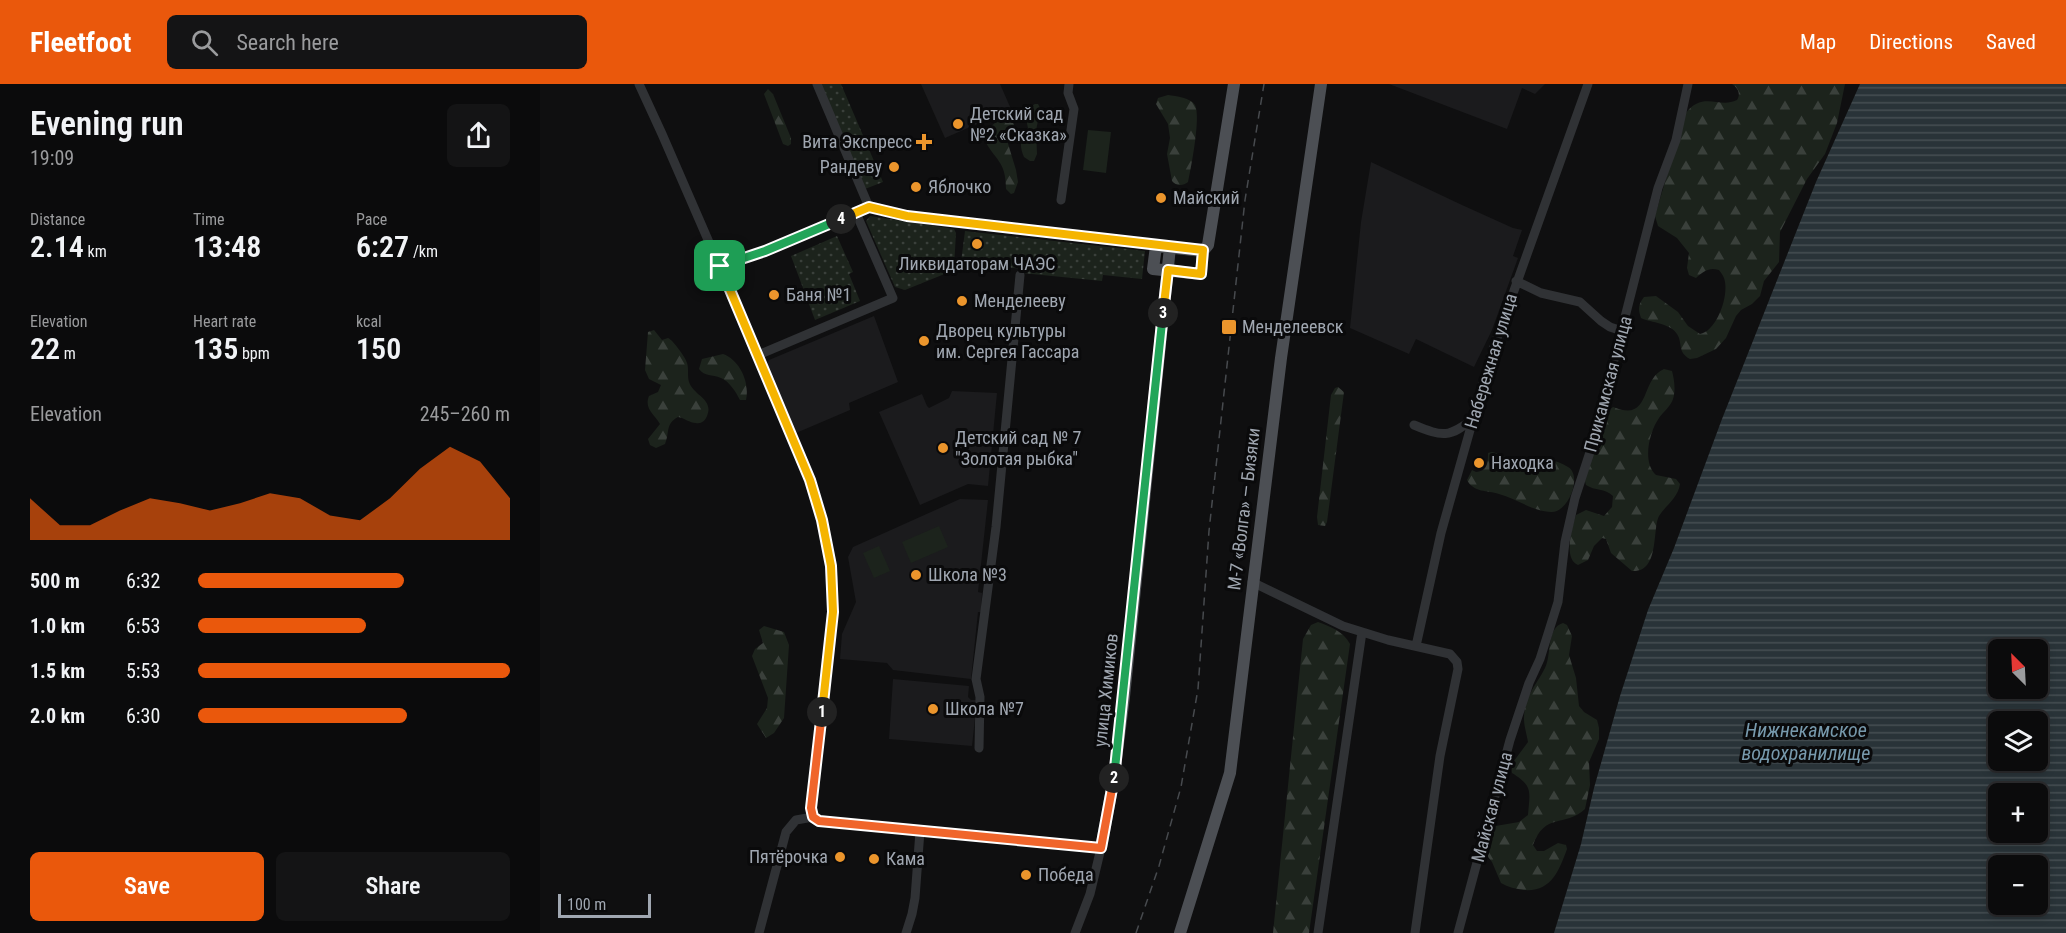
<!DOCTYPE html>
<meta charset="utf-8">
<style>
body{margin:0;font-family:"Roboto Condensed",sans-serif;background:#141415;color:#f1f3f6;height:100vh;display:flex;flex-direction:column;font-size:22px;white-space:nowrap}
*{box-sizing:border-box;margin:0}
p{font-size:20px;color:#9a9b9d}
.icon{flex:none;width:33px;height:33px;fill:none;stroke:currentColor;stroke-width:2;stroke-linecap:round;stroke-linejoin:round}
.map{position:relative;flex:1;overflow:hidden}
.details{display:flex;flex-direction:column;background:#0b0b0c;width:540px}
.details>*{flex:none}
.needle{width:39px;rotate:336deg}
.tools{position:absolute;left:1448px;top:555px;display:grid;gap:12px}
.tools a{display:grid;place-items:center;width:60px;height:60px;border-radius:9px;background:#0b0b0c;box-shadow:0 3px 9px #0003,0 0 0 2px #2b2b2d;font-size:30px}
.scale{position:absolute;left:18px;bottom:15px;width:93px;box-sizing:border-box;padding-left:6px;border:3px solid #a0a7b1;border-top:0;font-size:16px;line-height:21px;white-space:nowrap;color:#a0a7b1;-webkit-text-stroke:4px #0a0a0b;paint-order:stroke}
.pin{position:absolute;display:grid;place-items:center;width:51px;height:51px;color:#fff;margin:-26px;border-radius:12px;box-shadow:0 3px 9px #0006}
.km{position:absolute;width:30px;height:30px;margin:-15px;border-radius:50%;background:#222;color:#fff;font-size:16px;line-height:30px;text-align:center}
.round{display:grid;place-items:center;flex:none;width:63px;height:63px;border-radius:9px;background:#141415}
.overview{display:flex;align-items:center;justify-content:space-between;height:102px;padding:0 30px}
h1{font-size:33px;font-weight:600;line-height:45px}
.figures{display:grid;grid-template-columns:repeat(3,1fr);gap:9px;height:102px;padding:6px 30px}
.figures div{display:grid;align-content:center}
.figures b{font-size:30px;font-weight:600}
.figures small{font-size:16px;font-weight:400}
.figures p{font-size:16px}
.chart{height:168px;padding:12px 30px}
.chart p{display:flex;justify-content:space-between}
.chart svg{width:100%;height:108px;margin-top:6px;fill:#ea580c;opacity:.7}
.button{display:flex;gap:12px;margin-top:auto;padding:12px 30px}
.button a{flex:1;height:69px;border-radius:9px;background:#ea580c;color:#fff;font-size:24px;font-weight:600;line-height:69px;text-align:center}
.button a+a{background:#141415;color:#f1f3f6}
ul{padding:0 30px;list-style:none;font-size:20px}
li{display:grid;grid-template-columns:96px 72px 1fr;align-items:center;height:45px}
li i{height:15px;border-radius:8px;background:#ea580c}
header{display:flex;align-items:center;gap:36px;box-sizing:border-box;height:84px;padding:0 30px;background:#ea580c;color:#fff}
header strong{font-size:28px}
nav{display:flex;gap:33px;margin-inline-start:auto;font-size:21px}
.search{width:420px;height:54px;background:#141415;display:flex;align-items:center;gap:15px;box-sizing:border-box;padding:0 21px;border-radius:9px;color:#9a9b9d;font-size:22px}
main{display:flex;flex:1;min-height:0}
.map>svg:first-child{display:block}
</style>
<header>
<strong>Fleetfoot</strong>
<div class="search"><svg class="icon" aria-label="search" viewBox="0 0 24 24"><circle cx="10" cy="10" r="6"/><path d="M15 15l6 6"/></svg>Search here</div>
<nav><a>Map</a><a>Directions</a><a>Saved</a></nav>
</header>
<main>
<section class="details">
<div class="overview"><div><h1>Evening run</h1><p>19:09</p></div><a class="round"><svg class="icon" aria-label="share" viewBox="0 0 24 24"><path d="M12 15V3M7 8l5-5 5 5M5 13v7h14v-7"/></svg></a></div>
<div class="figures">
<div><p>Distance</p><b>2.14<small> km</small></b></div>
<div><p>Time</p><b>13:48</b></div>
<div><p>Pace</p><b>6:27<small> /km</small></b></div>
</div>
<div class="figures">
<div><p>Elevation</p><b>22<small> m</small></b></div>
<div><p>Heart rate</p><b>135<small> bpm</small></b></div>
<div><p>kcal</p><b>150</b></div>
</div>
<div class="chart"><p><span>Elevation</span>245–260 m</p>
<svg viewBox="0 0 160 44" preserveAspectRatio="none"><path d="M0 44V27L10 38L20 38L30 32L40 27L50 29L60 32L70 29L80 25L90 27L100 34L110 36L120 27L130 15L140 6L150 12L160 27V44z"/></svg>
</div>
<ul>
<li><b>500 m</b>6:32<i style="width:66%"></i></li>
<li><b>1.0 km</b>6:53<i style="width:54%"></i></li>
<li><b>1.5 km</b>5:53<i style="width:100%"></i></li>
<li><b>2.0 km</b>6:30<i style="width:67%"></i></li>
</ul>
<div class="button"><a>Save</a><a>Share</a></div>
</section>
<div class="map">
<svg width="1526" height="849" viewBox="0 0 1526 849">
<defs>
<pattern id="forest-firs" width="22" height="20" patternUnits="userSpaceOnUse" patternTransform="scale(1.5)"><rect width="22" height="20" fill="#1c231c"/><path d="M5 1l3.5 6h-7zM16 11l3.5 6h-7z" fill="#3a403b"/></pattern>
<pattern id="park-dots" width="8" height="8" patternUnits="userSpaceOnUse" patternTransform="scale(1.5)"><rect width="8" height="8" fill="#1c231c"/><path d="M2 2h.1M6 6h.1" fill="none" stroke="#3a403b" stroke-width="1.8" stroke-linecap="round"/></pattern>
<pattern id="water-rules" width="6" height="5" patternUnits="userSpaceOnUse" patternTransform="scale(1.5)"><rect width="6" height="5" fill="#293338"/><path d="M0 2.5h6" fill="none" stroke="#454e52"/></pattern>
</defs>
<rect width="100%" height="100%" fill="#0f0f10"/>
<path fill="#1b1b1d" d="M 381,0 L 460,0 L 471,25 L 405,54 Z
M 849,0 L 1005,0 L 995,10 L 982,4 L 967,45 Z
M 831,78 L 922,121 L 973,144 L 982,146 L 973,172 L 978,174 L 952,246 L 934,283 L 876,255 L 869,270 L 810,244 L 821,138 Z
M 334,232 L 358,298 L 309,319 L 310,326 L 256,349 L 227,280 L 229,276 Z
M 412,307 L 457,309 L 448,402 L 428,400 L 380,421 L 339,328 L 382,310 L 387,322 L 389,324 L 409,314 Z
M 420,415 L 448,416 L 438,508 L 442,509 L 441,528 L 438,528 L 431,595 L 353,586 L 347,579 L 300,575 L 302,550 L 316,518 L 308,473 L 313,463 Z
M 353,595 L 429,602 L 428,613 L 431,616 L 437,616 L 432,662 L 349,655 Z"/>
<path fill="#1c231c" d="M 548,46 L 571,48 L 566,89 L 543,86 Z
M 399,442 L 408,463 L 371,479 L 362,458 Z
M 339,462 L 350,487 L 334,494 L 323,469 Z"/>
<path fill="url(#forest-firs)" d="M 1192,0 L 1305,0 L 1297,39 L 1285,70 L 1267,95 L 1240,148 L 1239,178 L 1224,197 L 1220,212 L 1212,220 L 1201,226 L 1196,232 L 1186,254 L 1176,265 L 1157,274 L 1150,275 C 1137,268 1143,259 1137,250 C 1130,239 1112,239 1101,234 C 1098,225 1098,221 1104,213 L 1116,212 L 1138,228 L 1148,242 L 1160,250 C 1177,247 1190,210 1184,194 C 1183,191 1181,189 1179,186 C 1169,183 1164,187 1156,194 L 1149,191 L 1147,184 L 1149,169 L 1137,154 L 1118,142 L 1115,132 L 1145,30 C 1163,6 1179,25 1197,16 C 1201,10 1198,4 1192,0 Z
M 228,5 L 233,10 L 251,54 L 251,60 L 248,62 L 243,60 L 224,10 Z
M 628,11 C 636,12 651,14 655,21 C 661,33 651,84 648,98 C 643,102 636,102 632,97 L 627,70 L 630,54 L 628,40 L 616,20 L 618,14 Z
M 495,20 L 498,20 L 500,24 L 496,47 L 497,70 L 494,77 L 490,77 L 484,73 C 479,62 480,53 488,44 C 486,35 484,25 495,20 Z
M 471,34 L 474,41 L 466,53 L 476,86 L 478,98 L 474,109 L 471,110 L 466,105 C 466,76 455,77 444,55 L 445,47 L 460,35 Z
M 114,246 L 122,256 L 128,254 C 133,256 146,274 147,279 C 149,285 147,292 149,298 C 154,312 174,315 167,332 C 165,337 161,340 156,339 C 150,339 144,334 138,333 C 125,340 130,348 125,360 L 116,364 L 110,361 L 108,355 L 120,340 C 114,330 104,325 109,312 L 118,308 L 121,301 L 109,295 L 105,286 L 108,248 Z
M 183,270 C 200,276 210,299 206,316 L 200,316 C 196,308 189,297 181,294 C 172,290 165,293 159,285 L 162,275 Z
M 1124,285 L 1132,287 C 1134,295 1136,306 1133,315 C 1131,322 1123,328 1119,334 C 1109,348 1102,379 1116,391 L 1136,395 L 1140,400 C 1138,414 1126,421 1119,432 C 1112,445 1120,489 1092,487 L 1071,469 L 1066,455 L 1062,454 L 1054,462 L 1048,476 L 1038,481 C 1023,475 1032,444 1036,431 L 1046,426 L 1064,432 L 1072,423 L 1073,412 C 1065,404 1055,407 1046,401 L 1045,397 L 1051,373 L 1061,361 C 1062,344 1057,335 1073,323 C 1112,339 1099,296 1124,285 Z
M 798,303 L 804,308 L 787,438 L 785,442 L 778,441 L 777,433 L 791,311 L 795,304 Z
M 952,368 C 958,369 963,373 969,373 C 989,375 1011,372 1028,383 C 1043,392 1028,429 1011,428 C 992,427 977,415 959,410 C 947,406 934,409 927,396 L 932,386 L 936,388 C 948,387 948,378 948,369 Z
M 778,538 C 791,543 803,547 810,560 L 769,849 L 733,849 L 763,555 L 771,541 Z
M 1023,539 L 1027,541 L 1032,552 L 1029,571 L 1036,594 L 1039,622 L 1044,628 L 1057,636 L 1059,644 L 1059,655 L 1049,678 L 1050,701 L 1045,725 C 1024,744 1005,728 993,761 L 997,767 L 1004,767 L 1018,759 L 1026,761 L 1027,765 C 1019,787 1011,808 984,806 C 976,805 968,803 961,799 L 952,778 L 942,765 L 944,744 L 979,738 L 988,731 C 990,707 993,702 972,689 L 971,681 L 988,658 C 987,651 984,642 984,635 C 984,612 996,602 1005,584 C 1012,571 1006,544 1023,539 Z
M 224,542 L 244,548 L 249,561 L 244,634 L 234,649 L 226,654 L 217,640 L 227,624 L 228,614 L 212,572 L 215,565 L 223,559 L 219,546 Z"/>
<path fill="url(#park-dots)" d="M 280,0 L 301,0 L 343,98 L 325,105 Z
M 330,132 L 414,145 L 416,149 L 414,183 L 407,189 L 365,206 L 355,203 L 326,137 Z
M 425,147 L 605,167 L 602,195 L 563,191 L 562,197 L 482,189 L 482,185 L 421,178 Z
M 297,152 L 313,188 L 309,190 L 320,217 L 275,236 L 251,172 Z"/>
<path fill="url(#water-rules)" fill-rule="evenodd" d="M 1320,0 L 1526,0 L 1526,849 L 1014,849 L 1041,760 L 1054,704 L 1080,612 L 1108,526 L 1134,464 L 1182,335 L 1276,98 ZM 1458,566 L 1497,566 L 1497,604 L 1458,604 ZM 1458,638 L 1497,638 L 1497,676 L 1458,676 ZM 1458,710 L 1497,710 L 1497,748 L 1458,748 ZM 1458,782 L 1497,782 L 1497,820 L 1458,820 Z"/>
<g fill="none" stroke-linecap="round" stroke-linejoin="round">
<path stroke="#303235" stroke-width="9" d="M 99,0 L 122,50 L 218,271 L 270,396 L 283,436 L 293,494 L 293,528 L 271,725 L 273,733
M 277,0 L 329,123
M 521,116 L 534,25 L 528,9 L 529,0
M 180,182 L 225,167 L 329,123 L 367,132 L 616,162
M 976,197 L 1001,209 L 1040,218 L 1061,237 L 1070,243 L 1082,247
M 218,271 L 353,214 L 316,129
M 874,341 C 903,353 909,354 934,334
M 712,498 L 803,542 L 848,556 L 910,570 L 917,578 L 918,585 L 900,672 L 875,849
M 876,562 L 901,449 L 952,268 L 1048,0
M 439,664 L 440,613 L 436,595 L 456,443 L 480,191
M 273,733 L 282,737 L 561,764 L 550,810 L 535,849
M 219,849 L 246,748 L 256,736 L 273,733
M 366,849 L 372,830 L 375,814 L 380,747
M 778,849 L 822,548
M 918,849 L 970,656 L 989,599 L 1000,575 L 1018,518 L 1025,458 L 1035,414 L 1052,362 L 1118,104 L 1136,56 L 1148,0"/>
<path stroke="#4c4f54" stroke-width="12" d="M 663,167 L 616,162 L 613,185 L 661,190 L 663,167 L 668,161 L 694,0
M 561,764 L 573,699 L 584,613 L 630,163
M 640,849 L 690,689 L 741,274 L 781,0"/>
<path stroke="#474a4e" stroke-width="1.5" stroke-dasharray="8 6" stroke-linecap="butt" d="M 596,849 L 619,782 L 641,703 L 658,605 L 669,447 L 705,116 L 724,0"/>
</g>
<g fill="none" stroke-linecap="round" stroke-linejoin="round">
<defs>
<path id="split-1" d="M 180,182 L 270,396 L 282,436 L 291,482 L 293,528 L 282,628"/>
<path id="split-2" d="M 282,628 L 271,724 L 273,733 L 279,737 L 561,764 L 574,694"/>
<path id="split-3" d="M 574,694 L 623,229"/>
<path id="split-4" d="M 301,135 L 329,123 L 367,132 L 663,166 L 661,190 L 628,186 L 623,229"/>
<path id="split-5" d="M 180,182 L 225,167 L 301,135"/>
</defs>
<use href="#split-1" stroke="#fff" stroke-width="12"/>
<use href="#split-2" stroke="#fff" stroke-width="12"/>
<use href="#split-3" stroke="#fff" stroke-width="12"/>
<use href="#split-4" stroke="#fff" stroke-width="12"/>
<use href="#split-5" stroke="#fff" stroke-width="12"/>
<use href="#split-1" stroke="#f5b400" stroke-width="8"/>
<use href="#split-2" stroke="#f0652b" stroke-width="8"/>
<use href="#split-3" stroke="#22a559" stroke-width="8"/>
<use href="#split-4" stroke="#f5b400" stroke-width="8"/>
<use href="#split-5" stroke="#22a559" stroke-width="8"/>
</g>
<g fill="#eb952c" stroke="#0a0a0b" stroke-width="2">
<circle cx="418" cy="40" r="6"/>
<path d="M381 49h6v6h6v6h-6v6h-6v-6h-6v-6h6z"/>
<circle cx="354" cy="83" r="6"/>
<circle cx="376" cy="103" r="6"/>
<circle cx="621" cy="114" r="6"/>
<circle cx="437" cy="160" r="6"/>
<circle cx="234" cy="211" r="6"/>
<circle cx="422" cy="217" r="6"/>
<rect x="681" y="235" width="16" height="16" rx="3"/>
<circle cx="384" cy="257" r="6"/>
<circle cx="403" cy="364" r="6"/>
<circle cx="939" cy="379" r="6"/>
<circle cx="376" cy="491" r="6"/>
<circle cx="393" cy="625" r="6"/>
<circle cx="300" cy="773" r="6"/>
<circle cx="334" cy="775" r="6"/>
<circle cx="486" cy="791" r="6"/>
</g>
<g text-anchor="middle" stroke-width="6" stroke-linejoin="round" paint-order="stroke">
<g font-size="18" fill="#a0a7b1" stroke="#0a0a0b" text-anchor="start">
<text x="430" y="36">Детский сад<tspan x="430" dy="21">№2 «Сказка»</tspan></text>
<text x="372" y="64" text-anchor="end">Вита Экспресс</text>
<text x="342" y="89" text-anchor="end">Рандеву</text>
<text x="388" y="109">Яблочко</text>
<text x="633" y="120">Майский</text>
<text x="437" y="186" text-anchor="middle">Ликвидаторам ЧАЭС</text>
<text x="246" y="217">Баня №1</text>
<text x="434" y="223">Менделееву</text>
<text x="702" y="249">Менделеевск</text>
<text x="396" y="253">Дворец культуры<tspan x="396" dy="21">им. Сергея Гассара</tspan></text>
<text x="415" y="360">Детский сад № 7<tspan x="415" dy="21">"Золотая рыбка"</tspan></text>
<text x="951" y="385">Находка</text>
<text x="388" y="497">Школа №3</text>
<text x="405" y="631">Школа №7</text>
<text x="288" y="779" text-anchor="end">Пятёрочка</text>
<text x="346" y="781">Кама</text>
<text x="498" y="797">Победа</text>
</g>
<g font-size="18" fill="#a0a7b1" stroke="#0a0a0b">
<text transform="translate(951 277) rotate(-73)" y="6">Набережная улица</text>
<text transform="translate(1068 300) rotate(-75)" y="6">Прикамская улица</text>
<text transform="translate(704 425) rotate(-83)" y="6">М-7 «Волга» — Бизяки</text>
<text transform="translate(566 606) rotate(-84)" y="6">улица Химиков</text>
<text transform="translate(952 723) rotate(-75)" y="6">Майская улица</text>
</g>
<g font-size="20" font-style="italic" fill="#7799ac" stroke="#0a0a0b">
<text x="1266" y="653">Нижнекамское<tspan x="1266" dy="23">водохранилище</tspan></text>
</g>
</g>
</svg>
<div class="tools">
<a><svg class="needle" viewBox="-14 -14 28 28"><path d="M0-13l5 13h-10z" fill="#e53935"/><path d="M0 13l5-13h-10z" fill="#9a9b9d"/></svg></a>
<a><svg class="icon" aria-label="layers" viewBox="0 0 24 24"><path d="M12 4l9 5-9 5-9-5zM3 14l9 5 9-5"/></svg></a>
<a>+</a>
<a>−</a>
</div>
<div class="scale">100 m</div>
<div class="pin" style="left:180px;top:182px;background:#1e9e55"><svg class="icon" aria-label="arrive" viewBox="0 0 24 24"><path d="M6 21V4h12l-3 4 3 4H6"/></svg></div>
<b class="km" style="left:282px;top:628px">1</b>
<b class="km" style="left:574px;top:694px">2</b>
<b class="km" style="left:623px;top:229px">3</b>
<b class="km" style="left:301px;top:135px">4</b>
</div>
</main>
